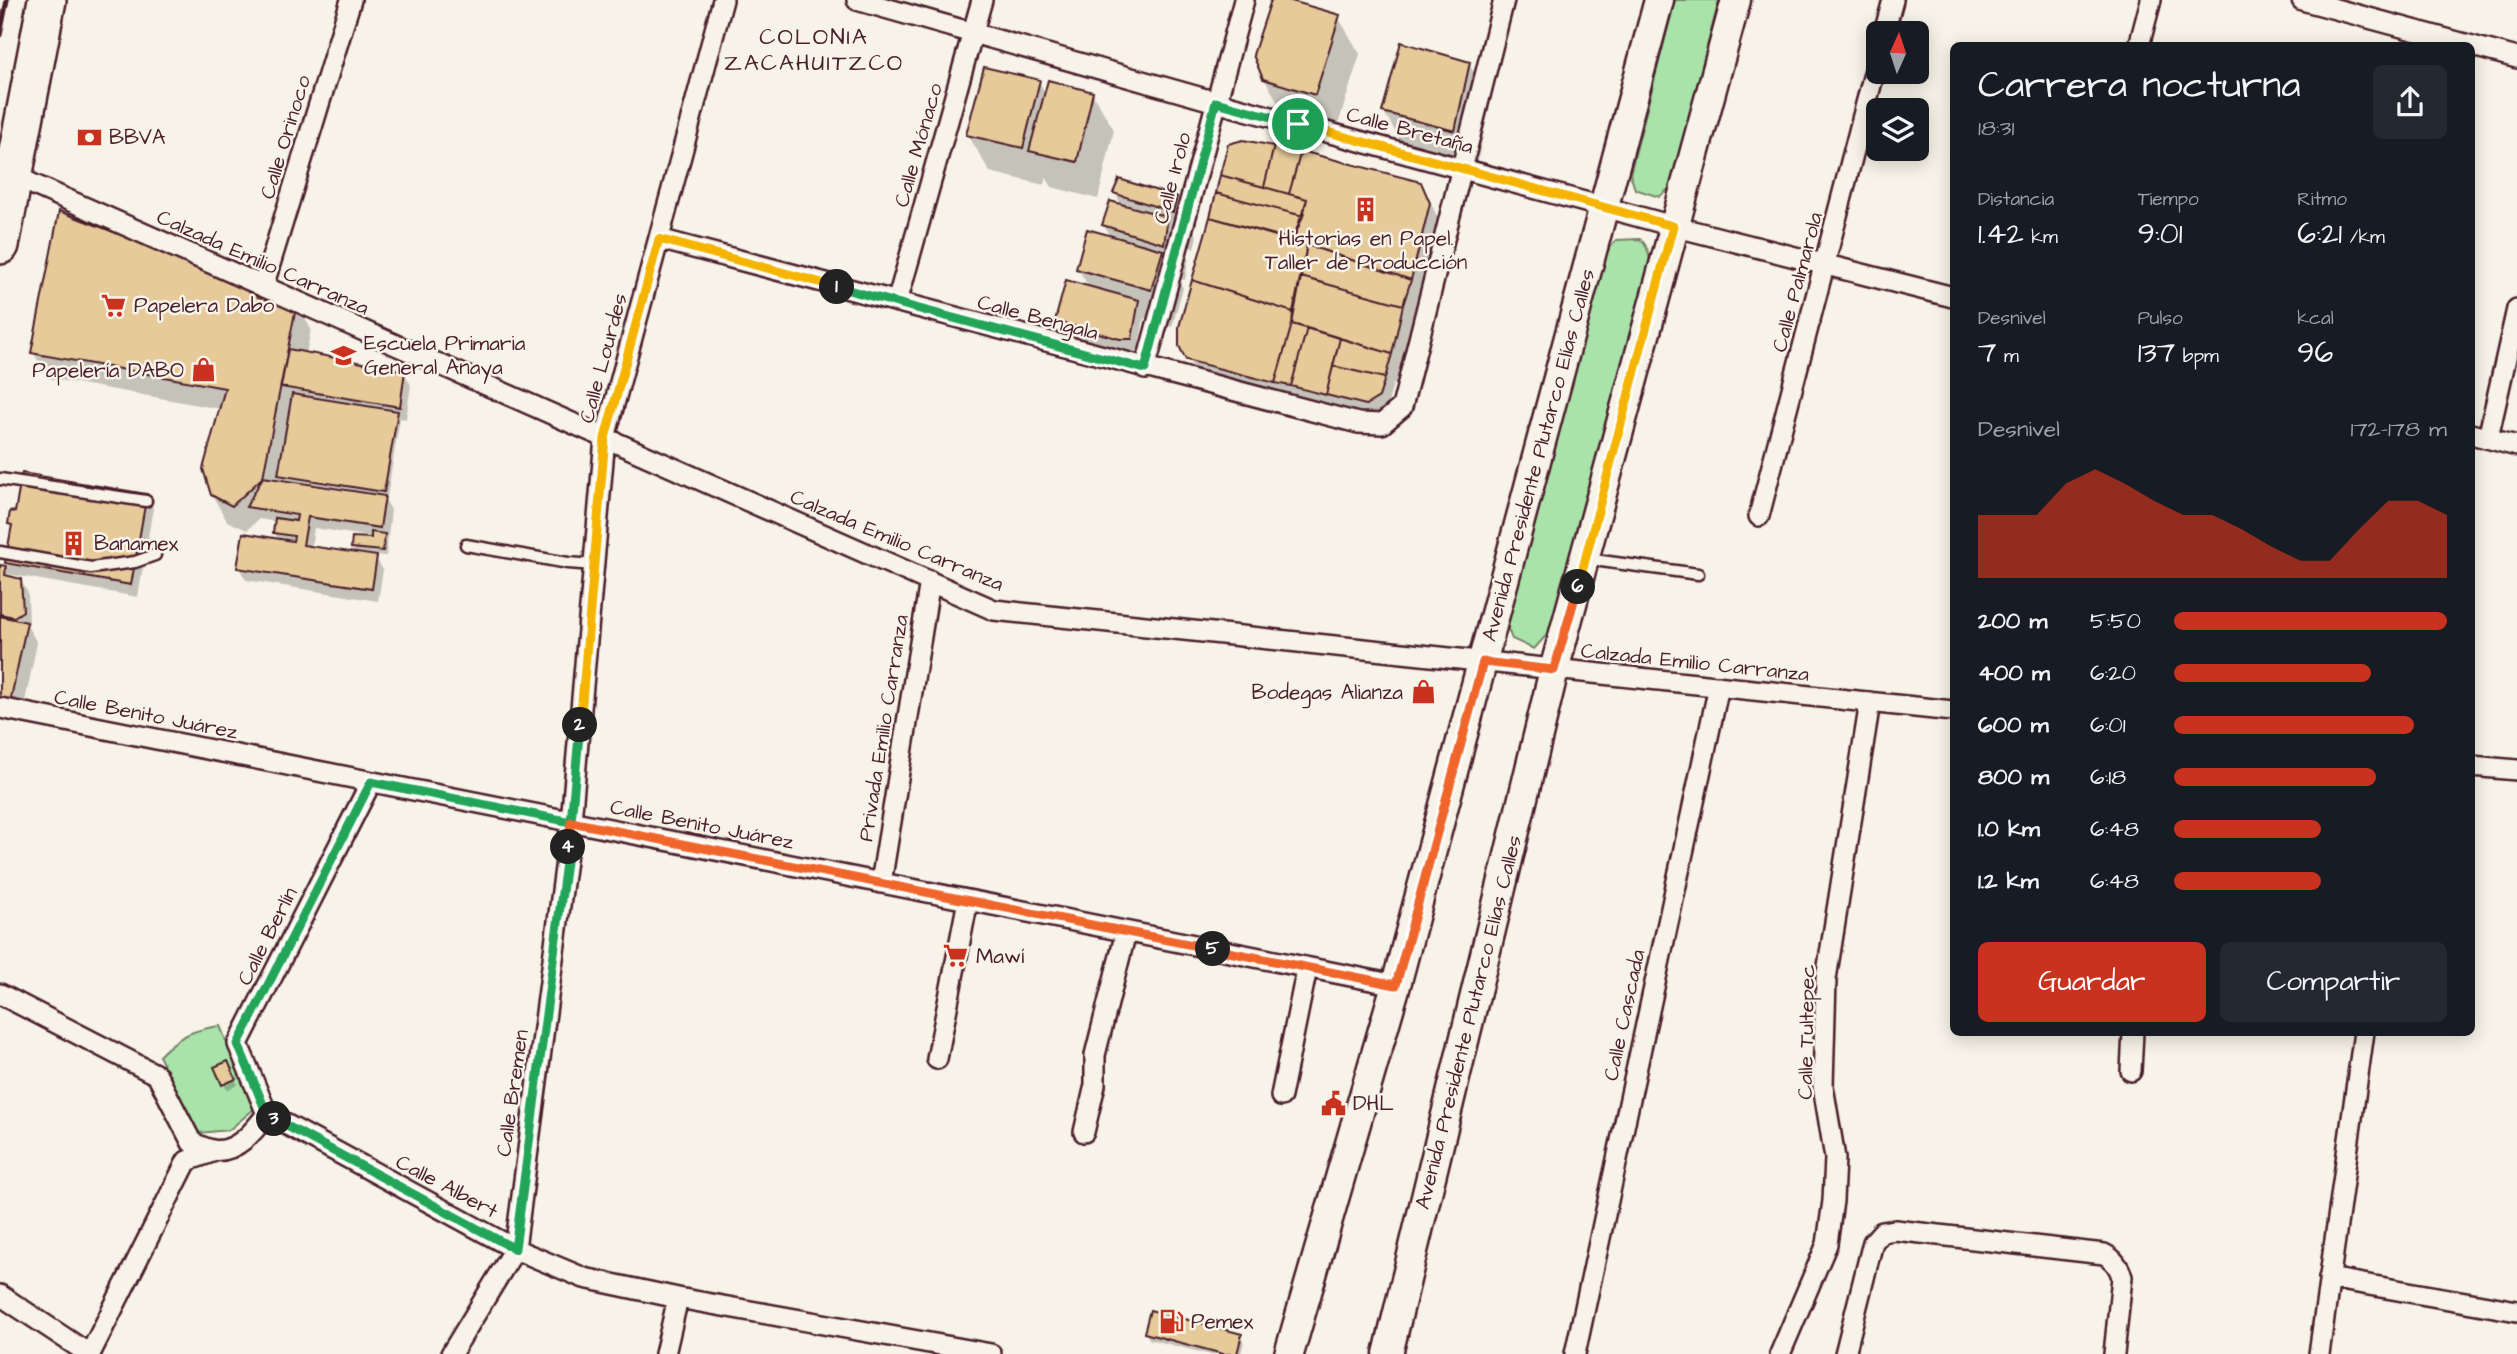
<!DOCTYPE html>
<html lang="es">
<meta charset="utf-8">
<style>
body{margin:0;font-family:"Architects Daughter",sans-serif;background:#242831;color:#f1f3f6;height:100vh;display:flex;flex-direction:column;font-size:26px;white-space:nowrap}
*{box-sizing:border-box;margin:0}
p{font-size:23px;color:#9ea1a6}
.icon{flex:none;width:38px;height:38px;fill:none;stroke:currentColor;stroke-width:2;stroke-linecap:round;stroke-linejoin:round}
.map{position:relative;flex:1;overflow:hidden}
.sheet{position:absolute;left:1950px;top:42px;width:525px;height:994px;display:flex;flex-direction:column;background:#171b24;border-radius:10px;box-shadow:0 4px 18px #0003}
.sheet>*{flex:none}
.needle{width:46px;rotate:3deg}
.tools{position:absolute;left:1866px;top:21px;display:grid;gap:14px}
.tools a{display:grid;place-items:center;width:63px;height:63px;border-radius:10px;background:#171b24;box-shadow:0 4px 18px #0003;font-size:35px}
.pin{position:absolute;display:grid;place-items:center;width:60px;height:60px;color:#fff;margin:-30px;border:4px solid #fff;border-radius:50%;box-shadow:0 2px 7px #0007}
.km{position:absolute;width:35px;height:35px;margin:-18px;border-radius:50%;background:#222;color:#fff;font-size:19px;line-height:35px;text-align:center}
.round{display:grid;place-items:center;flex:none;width:74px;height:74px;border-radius:10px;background:#242831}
.headline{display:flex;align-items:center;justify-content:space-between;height:119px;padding:0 28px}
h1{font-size:38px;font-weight:600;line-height:52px}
.stats{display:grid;grid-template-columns:repeat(3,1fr);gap:10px;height:119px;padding:7px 28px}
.stats div{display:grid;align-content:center}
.stats b{font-size:30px;font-weight:600}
.stats small{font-size:19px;font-weight:400}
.stats p{font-size:19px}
.chart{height:196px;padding:14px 28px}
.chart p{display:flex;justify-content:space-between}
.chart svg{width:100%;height:126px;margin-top:7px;fill:#c8321e;opacity:.7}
.primary-button{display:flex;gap:14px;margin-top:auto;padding:14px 28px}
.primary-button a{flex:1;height:80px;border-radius:10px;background:#c8321e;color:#fff;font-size:28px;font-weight:600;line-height:80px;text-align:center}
.primary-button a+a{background:#242831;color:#f1f3f6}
ul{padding:0 28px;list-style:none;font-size:23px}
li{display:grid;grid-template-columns:112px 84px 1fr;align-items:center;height:52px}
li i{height:18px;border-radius:9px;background:#c8321e}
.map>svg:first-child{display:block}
</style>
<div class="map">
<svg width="2517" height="1354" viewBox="0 0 2517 1354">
<rect width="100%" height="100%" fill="#f7f3e8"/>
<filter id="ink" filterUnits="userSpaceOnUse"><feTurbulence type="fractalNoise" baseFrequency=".0143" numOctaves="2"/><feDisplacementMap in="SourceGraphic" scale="14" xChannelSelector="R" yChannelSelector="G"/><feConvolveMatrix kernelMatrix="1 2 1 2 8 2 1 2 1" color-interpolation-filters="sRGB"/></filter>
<g filter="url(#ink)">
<path fill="#a8e4a9" stroke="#79826a" stroke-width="2" d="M 1675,0 L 1719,0 L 1671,187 L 1659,197 L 1635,189 L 1630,174 Z
M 1640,239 C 1658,254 1646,284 1642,304 L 1552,629 L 1534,649 L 1512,639 L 1508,629 L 1511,600 L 1558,433 L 1604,256 L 1616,240 Z
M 220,1026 L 254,1109 L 229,1130 L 199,1133 L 159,1056 C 177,1037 194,1029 220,1026 Z"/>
<path fill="#0003" fill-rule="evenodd" d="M 1273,0 L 1282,0 L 1338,17 L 1360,54 L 1336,131 L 1286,116 L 1264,78 Z
M 1469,64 L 1491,101 L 1476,167 L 1405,149 L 1384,112 Z
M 1039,82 L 1046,94 L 1092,93 L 1114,130 L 1098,199 L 1052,187 L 1046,177 L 1044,185 L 990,172 L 968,135 Z
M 1230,145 L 1420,183 L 1431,203 L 1440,223 L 1413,390 L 1393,384 L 1386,410 L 1374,417 L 1302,399 L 1296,419 L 1209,397 L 1188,359 L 1211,219 Z
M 1115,193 L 1176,199 L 1197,236 L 1194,248 L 1182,245 L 1189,256 L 1185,280 L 1177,278 L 1183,288 L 1172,327 L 1144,318 L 1138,351 L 1128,351 L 1064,333 L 1057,321 L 1090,289 L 1078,269 L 1110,237 L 1104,225 L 1123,207 Z
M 296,303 L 311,329 L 306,354 L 404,373 L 411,385 L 406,419 L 400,418 L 387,497 L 383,496 L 391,510 L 386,556 L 374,555 L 383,570 L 378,601 L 246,580 L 239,568 L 279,541 L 275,533 L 276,522 L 259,519 L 247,530 L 227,521 L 212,495 L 221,409 L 48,378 L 33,352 ZM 314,528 L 371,537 L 370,540 L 353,548 L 357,555 L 311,548 Z
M 146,496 L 153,508 L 138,597 L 8,574 L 7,577 L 20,580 L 28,593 L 29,624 L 27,625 L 37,643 L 21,721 L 0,717 L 0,566 L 9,568 L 7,563 L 13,529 L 10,524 Z
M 216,1068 L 231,1068 L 238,1085 L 227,1090 Z
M 1146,1333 L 1241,1336 L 1244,1341 L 1241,1354 L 1207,1354 L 1149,1339 Z"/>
<path fill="#e6ca9a" stroke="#4a1f2b" stroke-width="2" d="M 1271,0 L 1288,0 L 1340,15 L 1315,95 L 1263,79 L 1253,55 Z
M 1401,42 L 1470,62 L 1455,131 L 1382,112 Z
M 984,67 L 1040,80 L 1023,148 L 966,135 Z
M 1048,80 L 1093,92 L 1077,162 L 1029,151 Z
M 1243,140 L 1274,146 L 1264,187 L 1220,175 L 1228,144 Z
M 1274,146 L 1301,151 L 1289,194 L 1264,187 Z
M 1301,151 L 1421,182 L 1430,203 L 1411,280 L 1293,240 L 1307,199 L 1289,194 Z
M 1220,175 L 1307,199 L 1303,216 L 1216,193 Z
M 1119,179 L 1177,197 L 1173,212 L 1113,193 Z
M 1216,193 L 1303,216 L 1293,240 L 1210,217 Z
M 1110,201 L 1168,217 L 1164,244 L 1102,225 Z
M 59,211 L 297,302 L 263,477 L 232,506 L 211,495 L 203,469 L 225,388 L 31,353 Z
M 1210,217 L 1307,245 L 1293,312 L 1192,280 Z
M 1087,229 L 1163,250 L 1151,290 L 1076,269 Z
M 1307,245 L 1411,280 L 1403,305 L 1301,277 Z
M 1301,277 L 1403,305 L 1392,354 L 1292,324 Z
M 1066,280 L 1139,300 L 1132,339 L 1120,339 L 1055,321 Z
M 1192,280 L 1293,312 L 1292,324 L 1275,383 L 1186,360 L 1179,346 L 1179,327 Z
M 1292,324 L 1307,328 L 1291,386 L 1275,383 Z
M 1307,328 L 1340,338 L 1326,395 L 1291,386 Z
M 1340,338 L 1392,354 L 1385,378 L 1333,366 Z
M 288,349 L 405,371 L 400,407 L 281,387 Z
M 1333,366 L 1385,378 L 1379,397 L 1366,405 L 1326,395 Z
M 292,394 L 398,411 L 384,492 L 278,475 Z
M 22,473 L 147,494 L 131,585 L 5,563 L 12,525 L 8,524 L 10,511 L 15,512 Z
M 263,477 L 385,496 L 380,528 L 308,517 L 303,545 L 377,556 L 372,589 L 237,568 L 243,533 L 293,541 L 294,536 L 273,533 L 275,518 L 296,521 L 297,515 L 246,507 Z
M 371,532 L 385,534 L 383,551 L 351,548 L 352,537 L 371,538 Z
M 0,565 L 6,566 L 5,575 L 21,579 L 23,611 L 14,617 L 0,614 Z
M 0,616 L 27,622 L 10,703 L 0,700 Z
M 228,1061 L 236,1079 L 222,1085 L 214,1067 Z
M 1150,1310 L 1242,1334 L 1237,1354 L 1223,1354 L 1144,1333 Z"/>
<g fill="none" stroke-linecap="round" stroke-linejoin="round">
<defs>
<path id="lane" d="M 0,479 L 146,501
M 466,545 L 568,563 L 595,565
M 0,552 L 91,568 L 135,562 L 155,555
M 1586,559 L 1698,574"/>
<path id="street" d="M 857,0 L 1216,102 L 1673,226 L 1953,297
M 2302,0 L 2517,58
M 1884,33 L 1893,0
M 2139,46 L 2151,0
M 14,176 L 994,610 L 1953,711
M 659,239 L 1358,423 L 1382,424 L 1402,407 L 1504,0
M 263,287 L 351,0
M 897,302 L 982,0
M 1145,369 L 1244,0
M 2471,434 L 2517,446
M 2488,438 L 2517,309
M 1759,516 L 1878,58
M 0,708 L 1396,985
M 2471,766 L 2517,770
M 881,883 L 930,581
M 0,994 L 157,1075 L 192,1143 C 199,1145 206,1149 213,1150 C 236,1154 255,1130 267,1114 L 515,1249 L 584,1278 L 678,1298 L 991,1354
M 937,1059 L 968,900
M 2131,1071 L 2133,1032
M 1281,1096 L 1307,968
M 267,1114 L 238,1044 L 371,782
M 1084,1132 L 1095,1085 L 1095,1055 L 1126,932
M 2329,1278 L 2517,1311
M 0,1295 L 89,1354
M 90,1354 L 187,1161 L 215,1151
M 451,1354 L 515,1249 L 571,822 L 605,438 L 723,0
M 665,1354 L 678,1298
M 1575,1354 L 1719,686
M 1780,1354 L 1827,1244 L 1833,1201 L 1835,1158 L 1823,1086 L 1826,979 L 1870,702
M 1845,1354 L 1873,1242 L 1882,1232 L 1895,1230 L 2104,1254 C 2114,1259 2119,1266 2122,1277 L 2114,1354
M 2319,1354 L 2364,1032"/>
<path id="secondary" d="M 1289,1354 L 1396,985 L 1659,0
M 1388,1354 L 1554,670 L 1736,0"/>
<path id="highway" d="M 0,245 L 47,0"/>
</defs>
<use href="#lane" stroke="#4a1f2b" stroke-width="15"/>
<use href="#street" stroke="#4a1f2b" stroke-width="24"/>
<use href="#secondary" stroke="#4a1f2b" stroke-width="33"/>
<use href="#highway" stroke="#4a1f2b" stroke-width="42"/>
<use href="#lane" stroke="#f7f3e8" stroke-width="10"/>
<use href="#street" stroke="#f7f3e8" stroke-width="19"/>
<use href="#secondary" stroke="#f7f3e8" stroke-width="28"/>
<use href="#highway" stroke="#f7f3e8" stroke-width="37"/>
<path stroke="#4a1f2b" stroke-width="5" d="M 0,35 L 7,0"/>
</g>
</g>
<g fill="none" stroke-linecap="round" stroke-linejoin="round" filter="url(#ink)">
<defs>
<path id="split-1" d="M 837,287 L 1145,369 L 1216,102 L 1298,124"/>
<path id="split-2" d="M 580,725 L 605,438 L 659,239 L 837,287"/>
<path id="split-3" d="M 274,1119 L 267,1114 L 238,1044 L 371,782 L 571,822 L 580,725"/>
<path id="split-4" d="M 274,1119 L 515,1249 L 568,847"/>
<path id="split-5" d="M 568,847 L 571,822 L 1213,949"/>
<path id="split-6" d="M 1213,949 L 1396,985 L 1483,662 L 1554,670 L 1578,587"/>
<path id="split-7" d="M 1298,124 L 1673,226 L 1578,587"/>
</defs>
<use href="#split-1" stroke="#fff" stroke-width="14"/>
<use href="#split-2" stroke="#fff" stroke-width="14"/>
<use href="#split-3" stroke="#fff" stroke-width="14"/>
<use href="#split-4" stroke="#fff" stroke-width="14"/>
<use href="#split-5" stroke="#fff" stroke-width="14"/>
<use href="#split-6" stroke="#fff" stroke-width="14"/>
<use href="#split-7" stroke="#fff" stroke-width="14"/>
<use href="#split-1" stroke="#22a559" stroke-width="9"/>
<use href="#split-2" stroke="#f5b400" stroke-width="9"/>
<use href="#split-3" stroke="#22a559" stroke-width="9"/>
<use href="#split-4" stroke="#22a559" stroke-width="9"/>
<use href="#split-5" stroke="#f0652b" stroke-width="9"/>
<use href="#split-6" stroke="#f0652b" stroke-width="9"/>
<use href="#split-7" stroke="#f5b400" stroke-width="9"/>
</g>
<defs>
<symbol id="bank-bare" viewBox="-9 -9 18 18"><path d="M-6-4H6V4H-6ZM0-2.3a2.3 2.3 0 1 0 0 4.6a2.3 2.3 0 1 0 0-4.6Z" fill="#c8321e" stroke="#f7f3e8" stroke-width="2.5" paint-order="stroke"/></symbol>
<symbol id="building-bare" viewBox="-9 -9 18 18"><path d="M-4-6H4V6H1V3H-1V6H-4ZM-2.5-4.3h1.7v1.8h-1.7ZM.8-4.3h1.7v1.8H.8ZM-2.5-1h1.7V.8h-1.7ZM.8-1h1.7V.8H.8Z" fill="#c8321e" stroke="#f7f3e8" stroke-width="2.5" paint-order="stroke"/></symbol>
<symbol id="supermarket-bare" viewBox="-9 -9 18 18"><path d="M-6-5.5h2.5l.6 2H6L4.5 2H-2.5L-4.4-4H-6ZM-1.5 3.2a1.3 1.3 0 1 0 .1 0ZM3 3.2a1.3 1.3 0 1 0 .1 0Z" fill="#c8321e" stroke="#f7f3e8" stroke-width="2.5" paint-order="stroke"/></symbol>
<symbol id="school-bare" viewBox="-9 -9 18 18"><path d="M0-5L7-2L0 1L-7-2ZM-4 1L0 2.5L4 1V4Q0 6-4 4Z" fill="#c8321e" stroke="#f7f3e8" stroke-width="2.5" paint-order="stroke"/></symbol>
<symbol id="shop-bare" viewBox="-9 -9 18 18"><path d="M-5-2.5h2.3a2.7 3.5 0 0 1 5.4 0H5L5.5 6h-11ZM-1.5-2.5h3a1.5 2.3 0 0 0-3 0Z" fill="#c8321e" stroke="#f7f3e8" stroke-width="2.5" paint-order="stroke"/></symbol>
<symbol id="civic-bare" viewBox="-9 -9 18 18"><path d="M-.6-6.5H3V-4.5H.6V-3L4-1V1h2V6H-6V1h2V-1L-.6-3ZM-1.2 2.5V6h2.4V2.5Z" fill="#c8321e" stroke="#f7f3e8" stroke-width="2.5" paint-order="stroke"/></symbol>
<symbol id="fuel-bare" viewBox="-9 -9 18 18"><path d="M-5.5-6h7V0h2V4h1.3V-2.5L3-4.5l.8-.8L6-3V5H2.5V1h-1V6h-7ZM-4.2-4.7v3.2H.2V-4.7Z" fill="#c8321e" stroke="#f7f3e8" stroke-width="2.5" paint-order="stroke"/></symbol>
</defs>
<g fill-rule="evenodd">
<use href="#bank-bare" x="72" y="120" width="35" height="35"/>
<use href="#building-bare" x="1348" y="192" width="35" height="35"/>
<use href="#supermarket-bare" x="96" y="288" width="35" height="35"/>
<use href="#school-bare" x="326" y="338" width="35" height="35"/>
<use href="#shop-bare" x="186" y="352" width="35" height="35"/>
<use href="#building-bare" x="56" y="526" width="35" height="35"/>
<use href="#shop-bare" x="1406" y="674" width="35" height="35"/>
<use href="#supermarket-bare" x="938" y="938" width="35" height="35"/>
<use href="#civic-bare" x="1316" y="1086" width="35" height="35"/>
<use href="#fuel-bare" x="1154" y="1304" width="35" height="35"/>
</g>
<g text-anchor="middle" stroke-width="5" stroke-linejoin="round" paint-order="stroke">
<g font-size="21" fill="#4a1f2b" stroke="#f7f3e8">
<text transform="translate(1410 130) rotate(15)" y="7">Calle Bretaña</text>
<text transform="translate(285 137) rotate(-73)" y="7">Calle Orinoco</text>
<text transform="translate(918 145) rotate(-74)" y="7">Calle Mónaco</text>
<text transform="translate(1172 178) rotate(-75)" y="7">Calle Irolo</text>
<text transform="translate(263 262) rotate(24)" y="7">Calzada Emilio Carranza</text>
<text transform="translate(1797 282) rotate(-75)" y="7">Calle Palmarola</text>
<text transform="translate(1038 317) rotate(15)" y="7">Calle Bengala</text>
<text transform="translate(603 358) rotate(-75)" y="7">Calle Lourdes</text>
<text transform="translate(1538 455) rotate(-75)" y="7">Avenida Presidente Plutarco Elías Calles</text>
<text transform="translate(897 540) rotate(23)" y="7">Calzada Emilio Carranza</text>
<text transform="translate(1695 662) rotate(6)" y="7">Calzada Emilio Carranza</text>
<text transform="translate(146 714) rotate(11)" y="7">Calle Benito Juárez</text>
<text transform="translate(883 728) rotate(-81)" y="7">Privada Emilio Carranza</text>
<text transform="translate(702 824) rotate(11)" y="7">Calle Benito Juárez</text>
<text transform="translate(267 936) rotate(-63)" y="7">Calle Berlín</text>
<text transform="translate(1624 1015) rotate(-78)" y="7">Calle Cascada</text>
<text transform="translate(1468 1022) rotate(-76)" y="7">Avenida Presidente Plutarco Elías Calles</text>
<text transform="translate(1806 1032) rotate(-89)" y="7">Calle Tultepec</text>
<text transform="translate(512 1093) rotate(-82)" y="7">Calle Bremen</text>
<text transform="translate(447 1186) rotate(28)" y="7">Calle Albert</text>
</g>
<g font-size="21" fill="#4a1f2b" stroke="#f7f3e8" text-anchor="start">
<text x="109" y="144">BBVA</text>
<text x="1366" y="245" text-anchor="middle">Historias en Papel.<tspan x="1366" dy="24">Taller de Producción</tspan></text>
<text x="134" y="312">Papelera Dabo</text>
<text x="364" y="350">Escuela Primaria<tspan x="364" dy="24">General Anaya</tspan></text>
<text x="184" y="377" text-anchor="end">Papelería DABO</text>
<text x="94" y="550">Banamex</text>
<text x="1403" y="699" text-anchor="end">Bodegas Alianza</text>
<text x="976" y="963">Mawí</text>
<text x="1353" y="1110">DHL</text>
<text x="1191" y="1328">Pemex</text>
</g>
<g font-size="23" letter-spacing="2" fill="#4a1f2b" stroke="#f7f3e8">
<text x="814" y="44">COLONIA<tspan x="814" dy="26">ZACAHUITZCO</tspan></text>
</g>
</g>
</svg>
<div class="tools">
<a><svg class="needle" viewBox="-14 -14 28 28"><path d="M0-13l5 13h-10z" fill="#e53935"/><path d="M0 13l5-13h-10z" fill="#9ea1a6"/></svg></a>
<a><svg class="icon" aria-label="layers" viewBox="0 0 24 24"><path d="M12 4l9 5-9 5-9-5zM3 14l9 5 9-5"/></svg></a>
</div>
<div class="pin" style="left:1298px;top:124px;background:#1e9e55"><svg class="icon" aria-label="arrive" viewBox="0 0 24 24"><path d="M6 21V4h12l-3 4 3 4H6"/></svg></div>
<b class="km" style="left:837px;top:287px">1</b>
<b class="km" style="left:580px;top:725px">2</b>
<b class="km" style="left:274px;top:1119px">3</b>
<b class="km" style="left:568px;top:847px">4</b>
<b class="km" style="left:1213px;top:949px">5</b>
<b class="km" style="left:1578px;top:587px">6</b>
<section class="sheet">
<div class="headline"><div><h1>Carrera nocturna</h1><p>18:31</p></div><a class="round"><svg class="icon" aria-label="share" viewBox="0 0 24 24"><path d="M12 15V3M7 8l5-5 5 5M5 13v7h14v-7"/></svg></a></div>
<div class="stats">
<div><p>Distancia</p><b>1.42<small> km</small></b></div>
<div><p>Tiempo</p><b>9:01</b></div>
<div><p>Ritmo</p><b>6:21<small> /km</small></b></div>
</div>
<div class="stats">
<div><p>Desnivel</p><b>7<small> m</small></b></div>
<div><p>Pulso</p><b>137<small> bpm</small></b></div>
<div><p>kcal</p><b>96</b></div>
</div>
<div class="chart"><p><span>Desnivel</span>172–178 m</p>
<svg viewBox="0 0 160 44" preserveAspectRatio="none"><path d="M0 44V22L10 22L20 22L30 11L40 6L50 11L60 17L70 22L80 22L90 27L100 33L110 38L120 38L130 27L140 17L150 17L160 22V44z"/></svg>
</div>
<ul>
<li><b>200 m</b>5:50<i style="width:100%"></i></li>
<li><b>400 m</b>6:20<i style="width:72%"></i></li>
<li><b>600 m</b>6:01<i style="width:88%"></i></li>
<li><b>800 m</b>6:18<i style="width:74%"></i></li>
<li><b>1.0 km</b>6:48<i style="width:54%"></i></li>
<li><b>1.2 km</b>6:48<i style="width:54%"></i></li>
</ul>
<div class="primary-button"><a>Guardar</a><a>Compartir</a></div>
</section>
</div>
